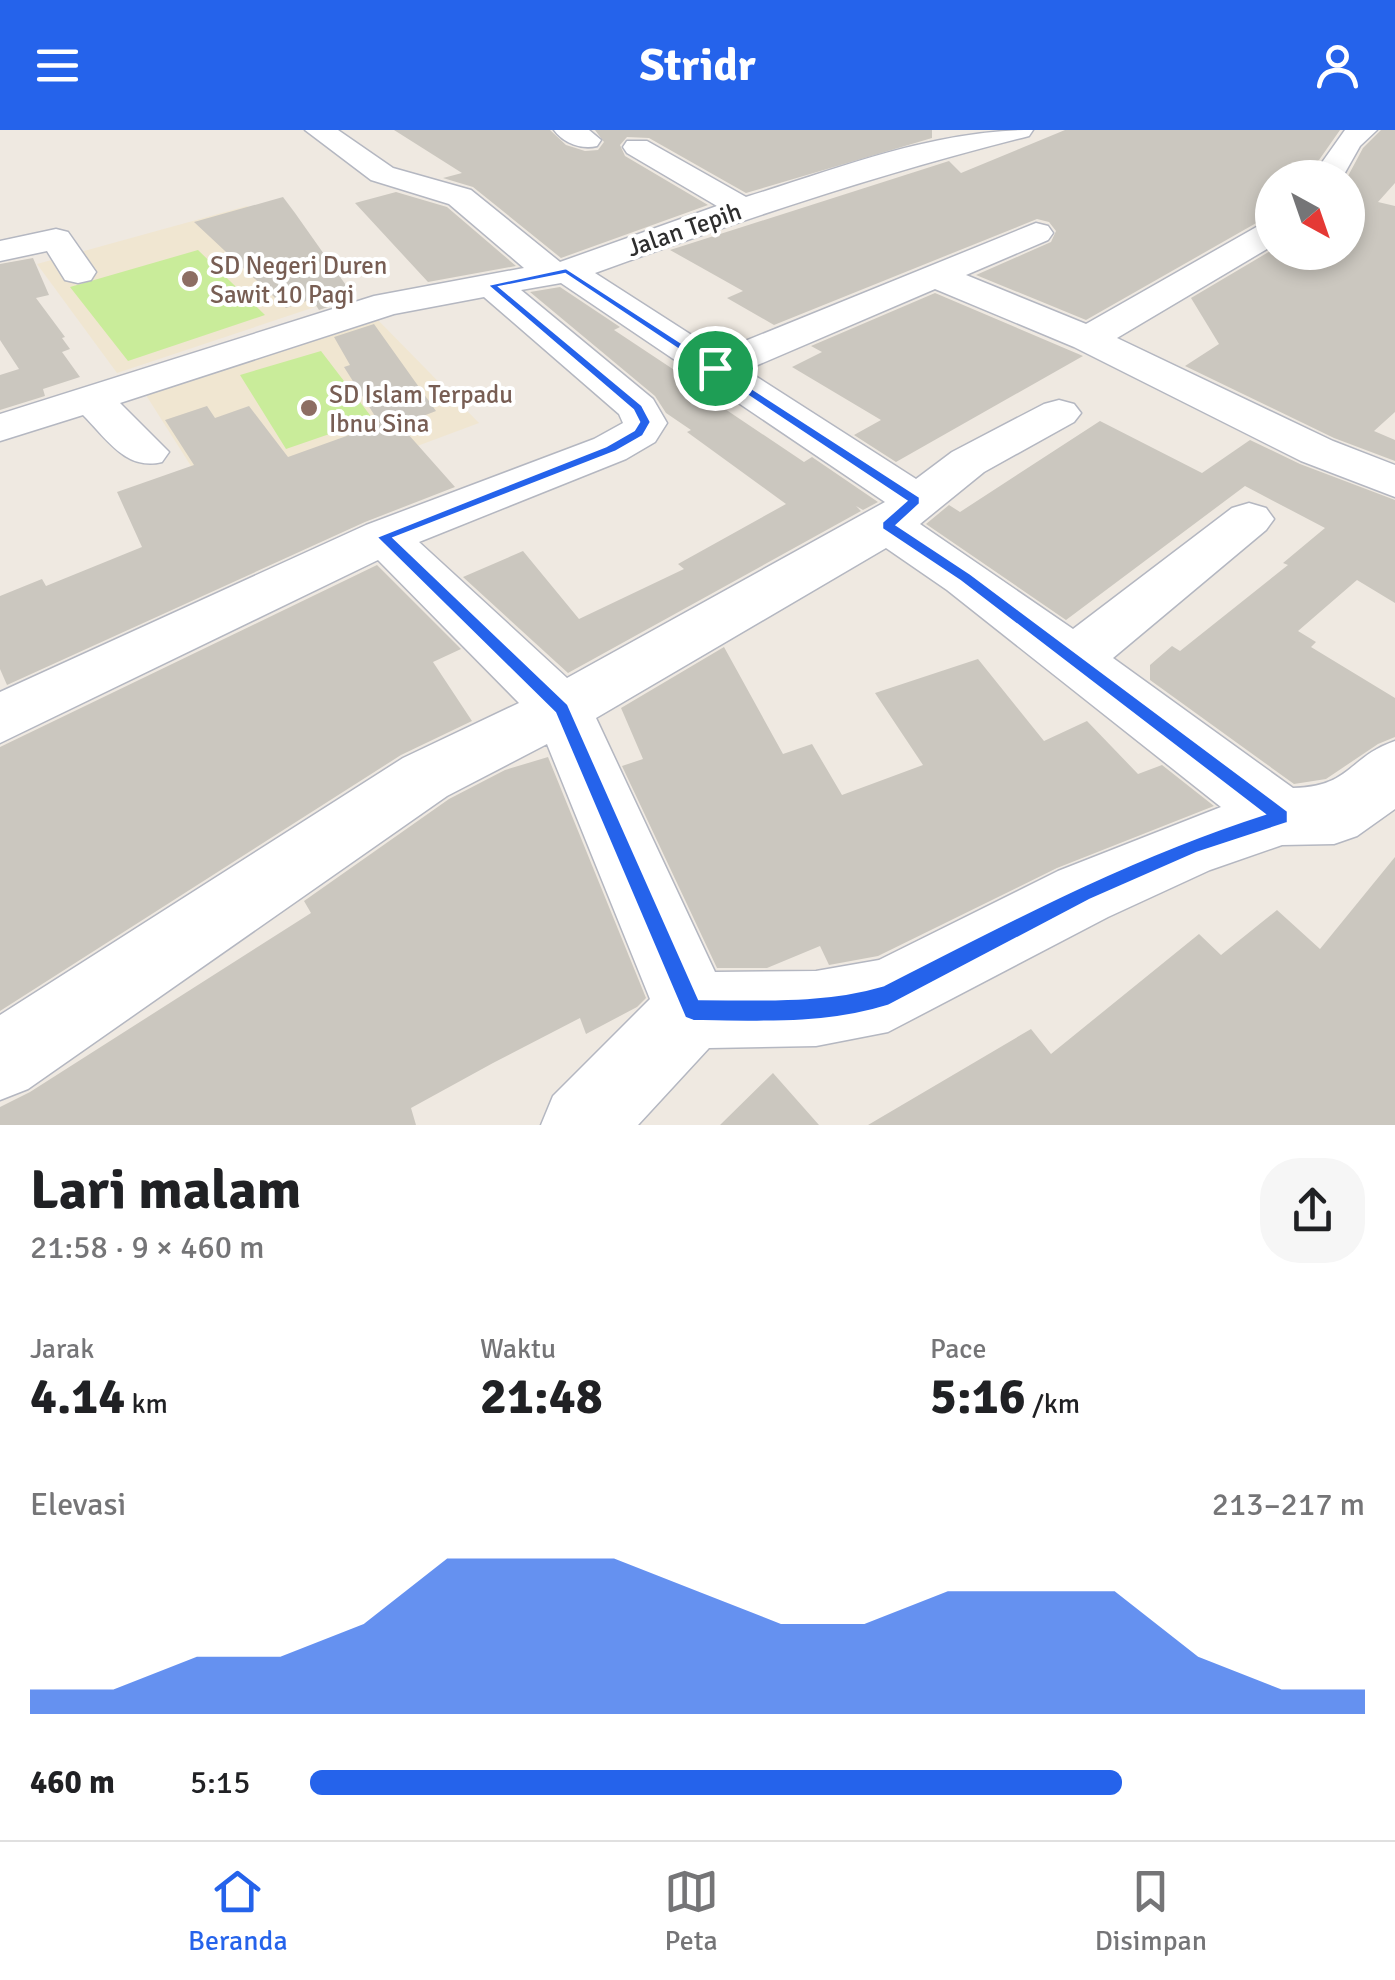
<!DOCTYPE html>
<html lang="id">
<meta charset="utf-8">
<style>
body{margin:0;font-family:Signika,sans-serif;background:#f6f6f6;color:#202124;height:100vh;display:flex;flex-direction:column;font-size:38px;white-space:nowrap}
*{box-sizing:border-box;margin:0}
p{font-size:32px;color:#757577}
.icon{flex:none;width:55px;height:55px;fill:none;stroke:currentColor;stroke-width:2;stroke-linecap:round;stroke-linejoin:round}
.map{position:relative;height:995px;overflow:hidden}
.details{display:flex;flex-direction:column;background:#fff;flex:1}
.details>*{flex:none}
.needle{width:65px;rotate:140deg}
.buttons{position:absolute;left:1255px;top:30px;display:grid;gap:20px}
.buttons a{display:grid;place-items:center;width:110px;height:110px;border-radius:50%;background:#fff;box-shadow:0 5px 15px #0003;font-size:50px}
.pin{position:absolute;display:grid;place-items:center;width:85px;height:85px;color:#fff;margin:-42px;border:5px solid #fff;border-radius:50%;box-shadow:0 2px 10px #0007}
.round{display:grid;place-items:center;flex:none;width:105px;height:105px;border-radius:40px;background:#f6f6f6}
.headline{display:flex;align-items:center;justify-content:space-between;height:170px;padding:0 30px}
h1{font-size:55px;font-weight:700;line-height:75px}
.stats{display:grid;grid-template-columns:repeat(3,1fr);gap:15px;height:170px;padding:10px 30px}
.stats div{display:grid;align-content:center}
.stats b{font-size:50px;font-weight:700}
.stats small{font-size:28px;font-weight:400}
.stats p{font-size:28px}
.chart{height:280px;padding:20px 30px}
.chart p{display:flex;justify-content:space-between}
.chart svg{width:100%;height:180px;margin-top:10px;fill:#2563eb;opacity:.7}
ul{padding:0 30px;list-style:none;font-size:32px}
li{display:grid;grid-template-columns:160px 120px 1fr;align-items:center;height:75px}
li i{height:25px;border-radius:12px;background:#2563eb}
header{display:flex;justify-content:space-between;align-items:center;height:130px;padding:0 30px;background:#2563eb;color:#fff;font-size:45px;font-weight:700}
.dock{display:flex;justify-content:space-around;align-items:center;height:140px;border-top:2px solid #e0e0e0;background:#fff;font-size:28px;color:#757577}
.dock a{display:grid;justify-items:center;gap:5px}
.dock .current{color:#2563eb}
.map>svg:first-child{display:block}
</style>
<header><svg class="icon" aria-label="menu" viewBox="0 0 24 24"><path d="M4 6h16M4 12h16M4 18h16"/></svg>Stridr<svg class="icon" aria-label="person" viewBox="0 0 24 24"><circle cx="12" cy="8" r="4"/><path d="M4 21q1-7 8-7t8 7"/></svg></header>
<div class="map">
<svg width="1395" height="995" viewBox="0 0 1395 995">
<rect width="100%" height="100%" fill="#efe9e1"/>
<path fill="#f0e6d1" d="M 247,76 L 351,165 L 117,243 L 37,134 Z
M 373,185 L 479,293 L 224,388 L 144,262 Z"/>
<path fill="#c9ec9a" d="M 198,120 L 265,185 L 128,231 L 70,157 Z
M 321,221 L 373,289 L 286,319 L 240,245 Z"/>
<path fill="#cbc7bf" d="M 394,0 L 550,0 L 566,15 L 585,21 L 598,20 L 604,12 L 595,0 L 932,0 L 932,8 L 746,63 L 649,8 L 627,7 L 620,15 L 625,26 L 708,75 L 561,128 L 473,57 L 443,48 L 462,43 Z
M 1065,0 L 1340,0 L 1319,30 L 1284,48 L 1272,48 L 1272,89 L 1258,92 L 1086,190 L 976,145 L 1051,112 L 1056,101 L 1049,92 L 1037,89 L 774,195 L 727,168 L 743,161 L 670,120 L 949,31 L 961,43 Z
M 1381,0 L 1395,0 L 1395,53 L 1378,72 L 1395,76 L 1395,282 L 1374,301 L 1395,310 L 1395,331 L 1334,308 L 1185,236 L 1219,214 L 1191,168 L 1272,120 L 1348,122 L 1348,46 L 1363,18 Z
M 396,62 L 447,77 L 516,136 L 428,152 L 355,73 Z
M 283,67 L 295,83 L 355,168 L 319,180 L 312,169 L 286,178 L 194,92 Z
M 33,128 L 49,165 L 36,168 L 65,207 L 62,208 L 70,219 L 62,222 L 80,247 L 43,259 L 45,266 L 0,280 L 0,245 L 19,239 L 0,210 L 0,134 Z
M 560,157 L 620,197 L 614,200 L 727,275 L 722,277 L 804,332 L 812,327 L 878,372 L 863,380 L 856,376 L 861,381 L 568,543 L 463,447 L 523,421 L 579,489 L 684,439 L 678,434 L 786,374 L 687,302 L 691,300 L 666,283 L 655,266 L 530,162 Z
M 935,163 L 1083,226 L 896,332 L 854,305 L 881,290 L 792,237 L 822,222 L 811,216 Z
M 374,194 L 436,281 L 400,295 L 455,357 L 365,392 L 7,555 L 0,539 L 0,466 L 42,449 L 46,456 L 142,417 L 117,362 L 194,335 L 165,290 L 207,276 L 215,288 L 249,276 L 288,327 L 380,294 L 344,237 L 350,235 L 334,207 Z
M 1100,291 L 1202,343 L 1250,310 L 1300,334 L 1395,370 L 1395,473 L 1357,450 L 1298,501 L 1316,512 L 1311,517 L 1395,568 L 1395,607 L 1378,614 L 1326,649 L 1294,654 L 1150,550 L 1150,535 L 1172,516 L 1180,521 L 1288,435 L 1283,433 L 1325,398 L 1245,356 L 1066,490 L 926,394 L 949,375 L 960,382 Z
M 377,435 L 461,519 L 433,532 L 472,591 L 401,625 L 0,881 L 0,617 Z
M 724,517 L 783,624 L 812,614 L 842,665 L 923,635 L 875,563 L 978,529 L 1044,611 L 1087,591 L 1138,644 L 1162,635 L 1214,676 L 1057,738 L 878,826 L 829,835 L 820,816 L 767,838 L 717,838 L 622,636 L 643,629 L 621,578 Z
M 548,627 L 646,868 L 637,877 L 586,904 L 580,888 L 493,933 L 411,978 L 416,995 L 0,995 L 0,977 L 30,962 L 311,783 L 304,771 L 449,669 L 505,640 Z
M 1395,727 L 1395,995 L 868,995 L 1031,899 L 1051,924 L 1199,804 L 1221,825 L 1277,780 L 1320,819 Z
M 773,943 L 819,995 L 720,995 Z"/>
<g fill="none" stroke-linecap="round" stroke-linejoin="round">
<defs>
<path id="minor" d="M 305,0 L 338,0 L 393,38 L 471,60 L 560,132 L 717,76 L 627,23 L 623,17 L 627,11 L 647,11 L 746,67 C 840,38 934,0 1033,0 L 1029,6 C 881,43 738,91 595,143 L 718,222 L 1036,93 L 1048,96 L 1053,103 L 1048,110 L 966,145 L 1086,194 L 1260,95 L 1272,92 L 1272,116 L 1117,208 L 1333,311 L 1395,335 L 1395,367 L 1301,331 L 1074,217 L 935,159 L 746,240 L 916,349 L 952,322 L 1044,274 L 1059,270 L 1074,274 L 1081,283 L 1074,292 L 984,342 L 920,394 L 1073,499 L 1232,378 L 1249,373 L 1266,378 L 1274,389 L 1266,400 L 1113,528 L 1293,658 C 1351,657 1348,627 1395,611 L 1395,679 L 1357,706 L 1334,714 L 1282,715 L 1210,740 L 1108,787 L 888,902 L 816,916 L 709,918 L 638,995 L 541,995 L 553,966 L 650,869 L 547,614 L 447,666 L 28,959 L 0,970 L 0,885 L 403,628 L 519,573 L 378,430 L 0,613 L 0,562 L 366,395 L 594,309 L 623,293 L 619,284 L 484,167 L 394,184 L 120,273 L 169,322 L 162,332 C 126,341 107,309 83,285 L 0,311 L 0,284 L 374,166 L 524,138 L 449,74 L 371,50 ZM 561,153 L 885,372 L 567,548 L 419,412 L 626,329 L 655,312 L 667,293 L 653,269 L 521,160 ZM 886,418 L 947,460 L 1221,677 L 1058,741 L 879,830 L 816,841 L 715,842 L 596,588 Z
M 554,0 L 589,0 L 601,10 L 597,16 C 582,20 563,13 554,0 Z
M 1345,0 L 1377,0 L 1360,16 L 1342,48 L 1311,48 Z
M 56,99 L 68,102 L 96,142 L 91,150 L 78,153 L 65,150 L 47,121 L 0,131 L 0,111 Z"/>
</defs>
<use href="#minor" stroke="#b4b7c1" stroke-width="3"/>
<use href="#minor" fill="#fff" fill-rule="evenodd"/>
</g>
<path fill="#2563eb" stroke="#fff" stroke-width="2.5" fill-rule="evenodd" d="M 566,138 L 920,367 L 920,374 L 897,395 L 971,444 L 1288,681 L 1288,693 L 1197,723 L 1090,770 L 888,876 C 824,896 759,892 693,891 L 685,888 L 555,583 L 376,407 L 606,316 L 634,300 L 639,292 L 633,280 L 487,155 ZM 565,144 L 906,371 L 882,392 L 882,399 L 960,451 L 1264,684 C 1130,727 1009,791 884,855 C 824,873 762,869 699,869 L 568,574 L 394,408 L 615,322 L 643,306 L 651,292 L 642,275 L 500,157 Z"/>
<g fill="#8d6e63" stroke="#fff" stroke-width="4">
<circle cx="190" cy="149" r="10"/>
<circle cx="309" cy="278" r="10"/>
</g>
<g text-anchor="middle" stroke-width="8" stroke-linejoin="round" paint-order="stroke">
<g font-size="25" fill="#2e2e2e" stroke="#fff">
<text transform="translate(684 99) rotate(-19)" y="9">Jalan Tepih</text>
</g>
<g font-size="25" fill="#785e54" stroke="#fff" text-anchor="start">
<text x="210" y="144">SD Negeri Duren<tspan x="210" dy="29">Sawit 10 Pagi</tspan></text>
<text x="329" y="273">SD Islam Terpadu<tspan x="329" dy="29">Ibnu Sina</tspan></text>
</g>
</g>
</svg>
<div class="buttons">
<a><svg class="needle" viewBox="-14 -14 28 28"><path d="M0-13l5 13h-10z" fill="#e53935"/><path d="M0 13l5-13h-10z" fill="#757577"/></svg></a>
</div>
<div class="pin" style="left:715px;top:238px;background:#1e9e55"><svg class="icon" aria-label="arrive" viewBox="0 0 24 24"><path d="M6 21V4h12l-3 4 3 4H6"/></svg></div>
</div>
<section class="details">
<div class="headline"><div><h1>Lari malam</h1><p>21:58 · 9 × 460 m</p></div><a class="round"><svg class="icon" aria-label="share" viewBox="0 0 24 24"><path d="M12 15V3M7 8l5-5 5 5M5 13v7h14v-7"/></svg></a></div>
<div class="stats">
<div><p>Jarak</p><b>4.14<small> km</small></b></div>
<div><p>Waktu</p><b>21:48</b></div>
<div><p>Pace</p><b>5:16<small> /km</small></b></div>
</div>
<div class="chart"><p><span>Elevasi</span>213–217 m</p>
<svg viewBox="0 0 160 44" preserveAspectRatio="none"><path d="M0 44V38L10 38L20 30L30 30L40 22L50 6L60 6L70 6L80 14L90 22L100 22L110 14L120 14L130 14L140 30L150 38L160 38V44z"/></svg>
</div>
<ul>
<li><b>460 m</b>5:15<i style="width:77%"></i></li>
</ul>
</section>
<nav class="dock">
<a class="current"><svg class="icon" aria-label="home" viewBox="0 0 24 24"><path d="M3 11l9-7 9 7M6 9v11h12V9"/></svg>Beranda</a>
<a><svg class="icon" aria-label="map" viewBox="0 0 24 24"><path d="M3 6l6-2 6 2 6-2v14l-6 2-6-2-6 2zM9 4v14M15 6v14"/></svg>Peta</a>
<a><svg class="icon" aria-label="saved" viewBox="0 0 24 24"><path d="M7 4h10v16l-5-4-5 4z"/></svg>Disimpan</a>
</nav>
